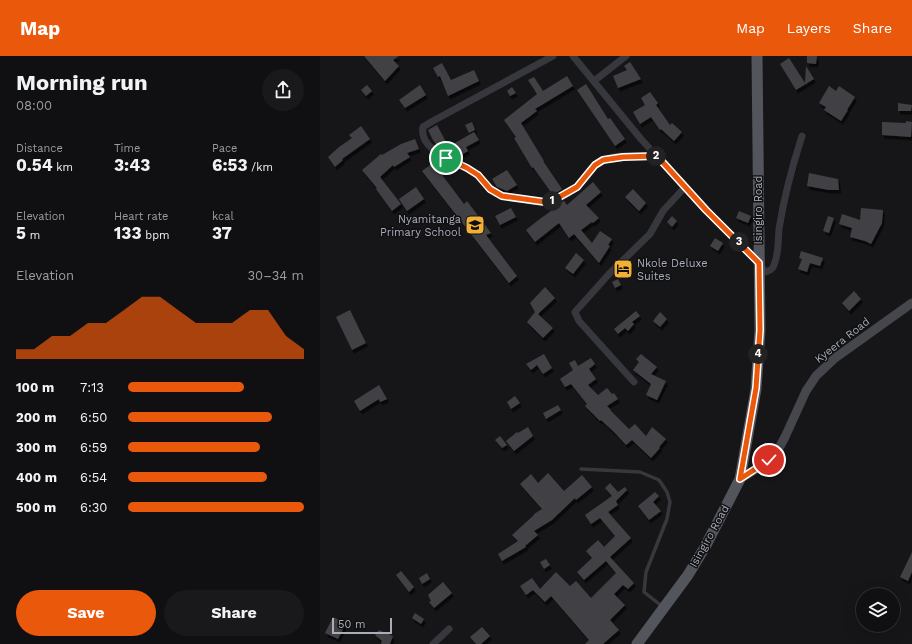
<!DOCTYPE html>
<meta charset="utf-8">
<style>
body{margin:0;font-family:"Work Sans",sans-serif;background:#19191b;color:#f1f3f6;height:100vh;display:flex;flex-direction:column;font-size:15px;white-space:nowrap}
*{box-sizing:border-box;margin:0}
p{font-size:13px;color:#9c9d9f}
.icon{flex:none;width:22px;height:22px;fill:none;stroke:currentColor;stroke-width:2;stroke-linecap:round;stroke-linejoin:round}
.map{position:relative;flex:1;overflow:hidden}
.details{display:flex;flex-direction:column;background:#101012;width:320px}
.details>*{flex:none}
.tools{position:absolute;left:536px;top:532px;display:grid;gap:8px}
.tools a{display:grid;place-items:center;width:44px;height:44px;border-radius:50%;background:#101012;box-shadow:0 4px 16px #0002,0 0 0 1px #303032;font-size:20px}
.scale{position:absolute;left:12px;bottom:10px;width:60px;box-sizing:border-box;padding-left:4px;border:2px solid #a8adb8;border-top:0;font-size:11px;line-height:14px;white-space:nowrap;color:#a8adb8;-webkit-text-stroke:3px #111113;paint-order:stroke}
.pin{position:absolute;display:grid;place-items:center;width:34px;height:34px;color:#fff;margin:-17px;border:2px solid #fff;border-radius:50%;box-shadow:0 1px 4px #0007}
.km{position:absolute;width:20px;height:20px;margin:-10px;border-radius:50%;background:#222;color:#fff;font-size:11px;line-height:20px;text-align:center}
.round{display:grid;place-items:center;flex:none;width:42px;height:42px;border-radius:21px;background:#19191b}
.summary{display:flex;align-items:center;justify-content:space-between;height:68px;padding:0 16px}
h1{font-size:22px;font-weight:700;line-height:30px}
.figures{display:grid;grid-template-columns:repeat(3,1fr);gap:6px;height:68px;padding:4px 16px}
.figures div{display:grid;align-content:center}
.figures b{font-size:17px;font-weight:700}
.figures small{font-size:11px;font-weight:400}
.figures p{font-size:11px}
.chart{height:112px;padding:8px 16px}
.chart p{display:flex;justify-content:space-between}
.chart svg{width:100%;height:72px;margin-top:4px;fill:#ea580c;opacity:.7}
.button{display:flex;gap:8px;margin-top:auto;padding:8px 16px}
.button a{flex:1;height:46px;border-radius:24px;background:#ea580c;color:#fff;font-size:16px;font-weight:700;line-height:46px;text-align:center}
.button a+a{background:#19191b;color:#f1f3f6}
ul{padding:0 16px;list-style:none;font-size:13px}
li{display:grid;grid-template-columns:64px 48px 1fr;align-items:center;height:30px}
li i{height:10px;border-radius:5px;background:#ea580c}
header{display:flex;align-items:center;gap:24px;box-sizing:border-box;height:56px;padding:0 20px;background:#ea580c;color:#fff}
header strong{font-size:19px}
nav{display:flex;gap:22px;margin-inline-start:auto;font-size:14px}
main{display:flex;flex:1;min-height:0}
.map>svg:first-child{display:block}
</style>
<header>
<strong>Map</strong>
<nav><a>Map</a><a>Layers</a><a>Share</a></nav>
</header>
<main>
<section class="details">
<div class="summary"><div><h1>Morning run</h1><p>08:00</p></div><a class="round"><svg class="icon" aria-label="share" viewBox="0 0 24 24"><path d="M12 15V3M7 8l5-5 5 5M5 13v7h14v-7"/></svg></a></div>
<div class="figures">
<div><p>Distance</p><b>0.54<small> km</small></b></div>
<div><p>Time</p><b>3:43</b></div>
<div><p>Pace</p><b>6:53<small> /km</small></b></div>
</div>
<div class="figures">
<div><p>Elevation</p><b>5<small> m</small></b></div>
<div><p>Heart rate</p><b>133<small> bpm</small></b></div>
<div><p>kcal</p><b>37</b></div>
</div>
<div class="chart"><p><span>Elevation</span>30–34 m</p>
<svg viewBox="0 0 160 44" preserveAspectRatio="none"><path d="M0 44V38L10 38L20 30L30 30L40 22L50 22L60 14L70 6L80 6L90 14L100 22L110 22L120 22L130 14L140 14L150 30L160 38V44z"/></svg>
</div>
<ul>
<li><b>100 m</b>7:13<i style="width:66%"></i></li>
<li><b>200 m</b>6:50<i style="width:82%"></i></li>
<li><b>300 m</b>6:59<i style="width:75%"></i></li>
<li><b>400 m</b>6:54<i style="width:79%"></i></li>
<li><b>500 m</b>6:30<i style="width:100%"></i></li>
</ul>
<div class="button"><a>Save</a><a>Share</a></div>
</section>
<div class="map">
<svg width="592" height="588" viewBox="0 0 592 588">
<defs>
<filter id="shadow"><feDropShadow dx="2" dy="3.5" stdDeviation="0" flood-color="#0009"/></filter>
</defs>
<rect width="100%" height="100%" fill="#161618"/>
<path fill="#404145" filter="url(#shadow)" d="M 44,0 L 79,0 L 73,4 L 79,10 L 65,25 Z
M 487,0 L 497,0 L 496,8 L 487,7 Z
M 469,2 L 485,27 L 486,10 L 494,23 L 476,34 L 460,8 Z
M 310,6 L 321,23 L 298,32 L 293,20 L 307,14 L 304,10 Z
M 122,7 L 131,24 L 154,14 L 159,25 L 128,40 L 120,20 L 118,21 L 113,12 Z
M 247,20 L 253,30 L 215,53 L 217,55 L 201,67 L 224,105 L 223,105 L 242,133 L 233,139 L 213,111 L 212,112 L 194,82 L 196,81 L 184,64 L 217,38 L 208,24 L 214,21 L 223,35 Z
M 266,28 L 288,63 L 290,62 L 305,83 L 295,90 L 257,34 Z
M 47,29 L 52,35 L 46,40 L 41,34 Z
M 100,29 L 106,39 L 85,52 L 79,44 Z
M 509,30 L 516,35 L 519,30 L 535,41 L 527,54 L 528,54 L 521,65 L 504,54 L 506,51 L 499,47 Z
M 192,31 L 196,37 L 190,40 L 187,35 Z
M 330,36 L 338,47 L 336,49 L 350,69 L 352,67 L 362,76 L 354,85 L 341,73 L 340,74 L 331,61 L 320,68 L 313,56 L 325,49 L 321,42 Z
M 578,47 L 592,49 L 591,55 L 578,55 Z
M 586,65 L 592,66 L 591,81 L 562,79 L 562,66 L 586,67 Z
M 152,66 L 155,74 L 149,77 L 145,69 Z
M 117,69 L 126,86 L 118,91 L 113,84 L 108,74 Z
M 41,70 L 50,83 L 22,103 L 23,104 L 15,111 L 8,101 L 19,91 L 32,82 L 29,79 Z
M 154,76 L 159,84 L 146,91 L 148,95 L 136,102 L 134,100 L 132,97 L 138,93 L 135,87 Z
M 95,83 L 99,93 L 87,97 L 90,101 L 74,111 L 73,109 L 60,121 L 81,148 L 72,155 L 56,133 L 57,132 L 42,114 L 61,98 L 62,99 L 81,88 Z
M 113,107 L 144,148 L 147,145 L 171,177 L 166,179 L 197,220 L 189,227 L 102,115 Z
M 187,114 L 197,129 L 187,135 L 177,131 L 172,123 Z
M 489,117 L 518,123 L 519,134 L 509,134 L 487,130 Z
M 273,126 L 281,136 L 266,149 L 279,162 L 273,167 L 272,166 L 261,174 L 272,187 L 280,175 L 292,183 L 288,189 L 290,190 L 279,207 L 254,178 L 249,182 L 239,167 L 215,186 L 206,174 L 221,162 L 240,149 L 239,148 L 244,145 L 247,149 Z
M 96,131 L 104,143 L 87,155 L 79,143 Z
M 313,133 L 326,147 L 319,155 L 305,141 Z
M 191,152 L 196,161 L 180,169 L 175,160 Z
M 541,152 L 563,154 L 562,167 L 551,188 L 545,185 L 530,181 L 532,172 L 519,168 L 522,158 L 540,164 Z
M 419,155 L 431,160 L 428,167 L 416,162 Z
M 352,160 L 357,165 L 352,171 L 347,166 Z
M 508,160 L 514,162 L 509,177 L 503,175 Z
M 395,182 L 403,187 L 398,195 L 390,190 Z
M 481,195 L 503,202 L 500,210 L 490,207 L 487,216 L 478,213 L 482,203 L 479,202 Z
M 256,197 L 264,204 L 253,218 L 245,212 Z
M 298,223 L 301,229 L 295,232 L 292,226 Z
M 225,231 L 235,242 L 218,258 L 233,272 L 223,282 L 207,266 L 215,256 L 210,247 Z
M 534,235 L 541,243 L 529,255 L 522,247 Z
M 30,254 L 46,287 L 32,294 L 16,261 Z
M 316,255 L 320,260 L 312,266 L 314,268 L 308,275 L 305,272 L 298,278 L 294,273 Z
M 340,256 L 347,263 L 340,271 L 333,265 Z
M 224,298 L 232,312 L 223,318 L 217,309 L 211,314 L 206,308 Z
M 321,298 L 337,311 L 331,318 L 346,325 L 337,344 L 326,339 L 331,328 L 313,314 L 319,306 L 316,303 Z
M 271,302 L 275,308 L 269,313 L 276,323 L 268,329 L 278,339 L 287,332 L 292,338 L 294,337 L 298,343 L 287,350 L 291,354 L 290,354 L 309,373 L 315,368 L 326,380 L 332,371 L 346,383 L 339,391 L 340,392 L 331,402 L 312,384 L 306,389 L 295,377 L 281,364 L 280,365 L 265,350 L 267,348 L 251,328 L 245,331 L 240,323 L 253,314 L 249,307 L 255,304 L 258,310 Z
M 59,329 L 67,343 L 60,346 L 59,343 L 40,355 L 34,345 Z
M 195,340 L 200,347 L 191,353 L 187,346 Z
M 238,349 L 241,354 L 226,363 L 223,357 Z
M 208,371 L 213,380 L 194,395 L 186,385 L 197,376 L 198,377 Z
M 180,380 L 187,389 L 182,392 L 175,384 Z
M 228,417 L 244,435 L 262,419 L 272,431 L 256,444 L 255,442 L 232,464 L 214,475 L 218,479 L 205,490 L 206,491 L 182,505 L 178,498 L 198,485 L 192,479 L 214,459 L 214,458 L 222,453 L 200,428 L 211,418 L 218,427 Z
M 290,427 L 298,436 L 305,431 L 307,434 L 296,445 L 298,449 L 288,456 L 311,482 L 290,501 L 314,527 L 308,533 L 303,529 L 294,538 L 305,549 L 290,564 L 299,574 L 283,588 L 265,588 L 269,584 L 231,540 L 225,546 L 213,534 L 206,539 L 200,530 L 212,522 L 220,533 L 236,516 L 250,530 L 256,525 L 271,542 L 296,517 L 286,505 L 264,524 L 257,516 L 272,502 L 266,495 L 278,484 L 284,491 L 295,480 L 280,462 L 271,468 L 265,459 L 292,440 L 285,432 Z
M 335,436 L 339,440 L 333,446 L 341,455 L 329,464 L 318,450 Z
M 592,496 L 592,516 L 588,525 L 580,521 Z
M 226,503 L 230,509 L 224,513 L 220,506 Z
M 81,515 L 94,531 L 89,536 L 76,519 Z
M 107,517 L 110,523 L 102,528 L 99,522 Z
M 123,526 L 132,537 L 114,552 L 109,546 L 111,545 L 108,539 Z
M 95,557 L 104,563 L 101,568 L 92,562 Z
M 13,561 L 26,567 L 18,583 L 5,577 Z
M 162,571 L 170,580 L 161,588 L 156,588 L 150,581 Z
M 59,574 L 73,580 L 70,588 L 61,588 L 62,585 L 55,579 Z"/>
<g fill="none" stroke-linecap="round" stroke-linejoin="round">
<path stroke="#37383d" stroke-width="3.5" d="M 261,413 L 320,416 L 339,424 L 347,436 L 350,446 L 347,463 L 326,516 L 324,536 L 343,551"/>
<path stroke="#37383d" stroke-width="7" d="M 233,0 L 111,66 L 103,71 C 98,96 140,106 156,118 C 165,124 169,135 181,139 C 185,141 189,140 193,141 C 206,143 221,149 235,144 C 242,141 252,136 258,130 C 266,121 271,109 283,104 C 296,98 322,100 337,100
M 253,0 L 321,83 L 386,154 L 439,207 L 445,216 C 449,215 453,213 454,209 C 459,197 458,185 459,173 C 464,141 472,111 482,80
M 274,25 L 306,0
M 314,326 L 259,265 L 255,256 L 289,218 L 330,178 L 343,155 L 365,131
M 113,588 L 129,573"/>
<path stroke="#45474d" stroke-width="9" d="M 420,423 L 449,405 L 458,394 L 465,381 L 486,335 L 496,320 L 515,302 L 592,247"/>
<path stroke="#53555c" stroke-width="11" d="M 317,588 L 368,519 L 385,491 L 420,423 L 436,333 L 440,274 L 437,0"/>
</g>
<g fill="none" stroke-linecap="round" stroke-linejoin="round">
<defs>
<path id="route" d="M 126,102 L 147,112 L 158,119 L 170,133 L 182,140 L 225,146 L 234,144 L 257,131 L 275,109 L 283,104 L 303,101 L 337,100 L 386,154 L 439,207 L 440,274 L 436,332 L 420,423 L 449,404"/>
</defs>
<use href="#route" stroke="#fff" stroke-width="8"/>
<use href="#route" stroke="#ea580c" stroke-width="5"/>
</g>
<defs>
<symbol id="school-square" viewBox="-11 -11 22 22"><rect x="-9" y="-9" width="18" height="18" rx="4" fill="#f2b134" stroke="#111113"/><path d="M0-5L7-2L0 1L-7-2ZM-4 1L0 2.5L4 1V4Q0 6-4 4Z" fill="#111"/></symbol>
<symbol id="hotel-square" viewBox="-11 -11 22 22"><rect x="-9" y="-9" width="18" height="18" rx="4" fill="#f2b134" stroke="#111113"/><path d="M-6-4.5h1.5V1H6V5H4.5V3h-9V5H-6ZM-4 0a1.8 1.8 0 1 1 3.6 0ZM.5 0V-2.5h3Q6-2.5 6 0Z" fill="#111"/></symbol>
</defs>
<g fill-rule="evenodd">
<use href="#school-square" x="144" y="158" width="22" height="22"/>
<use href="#hotel-square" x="292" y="202" width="22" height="22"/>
</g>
<g text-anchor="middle" stroke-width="3" stroke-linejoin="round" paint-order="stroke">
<g font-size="11" fill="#a8adb8" stroke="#111113">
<text transform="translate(438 154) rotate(-90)" y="4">Isingiro Road</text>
<text transform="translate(522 284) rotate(-38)" y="4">Kyeera Road</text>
<text transform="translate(389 480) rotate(-61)" y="4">Isingiro Road</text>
</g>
<g font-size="11" fill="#a8adb8" stroke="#111113" text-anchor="end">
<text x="141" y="167">Nyamitanga<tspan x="141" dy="13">Primary School</tspan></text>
<text x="317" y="211" text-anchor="start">Nkole Deluxe<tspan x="317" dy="13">Suites</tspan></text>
</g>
</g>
</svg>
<div class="tools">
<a><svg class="icon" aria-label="layers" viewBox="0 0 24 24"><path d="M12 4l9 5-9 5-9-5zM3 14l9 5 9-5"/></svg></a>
</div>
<div class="scale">50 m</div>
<div class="pin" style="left:126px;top:102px;background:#1e9e55"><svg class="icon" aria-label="arrive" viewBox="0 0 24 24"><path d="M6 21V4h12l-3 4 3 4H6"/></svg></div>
<div class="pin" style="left:449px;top:404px;background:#d93025"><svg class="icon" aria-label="check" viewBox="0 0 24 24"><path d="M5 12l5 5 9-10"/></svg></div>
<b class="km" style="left:232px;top:145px">1</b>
<b class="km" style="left:336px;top:100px">2</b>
<b class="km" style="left:419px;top:186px">3</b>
<b class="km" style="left:438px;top:298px">4</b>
</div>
</main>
